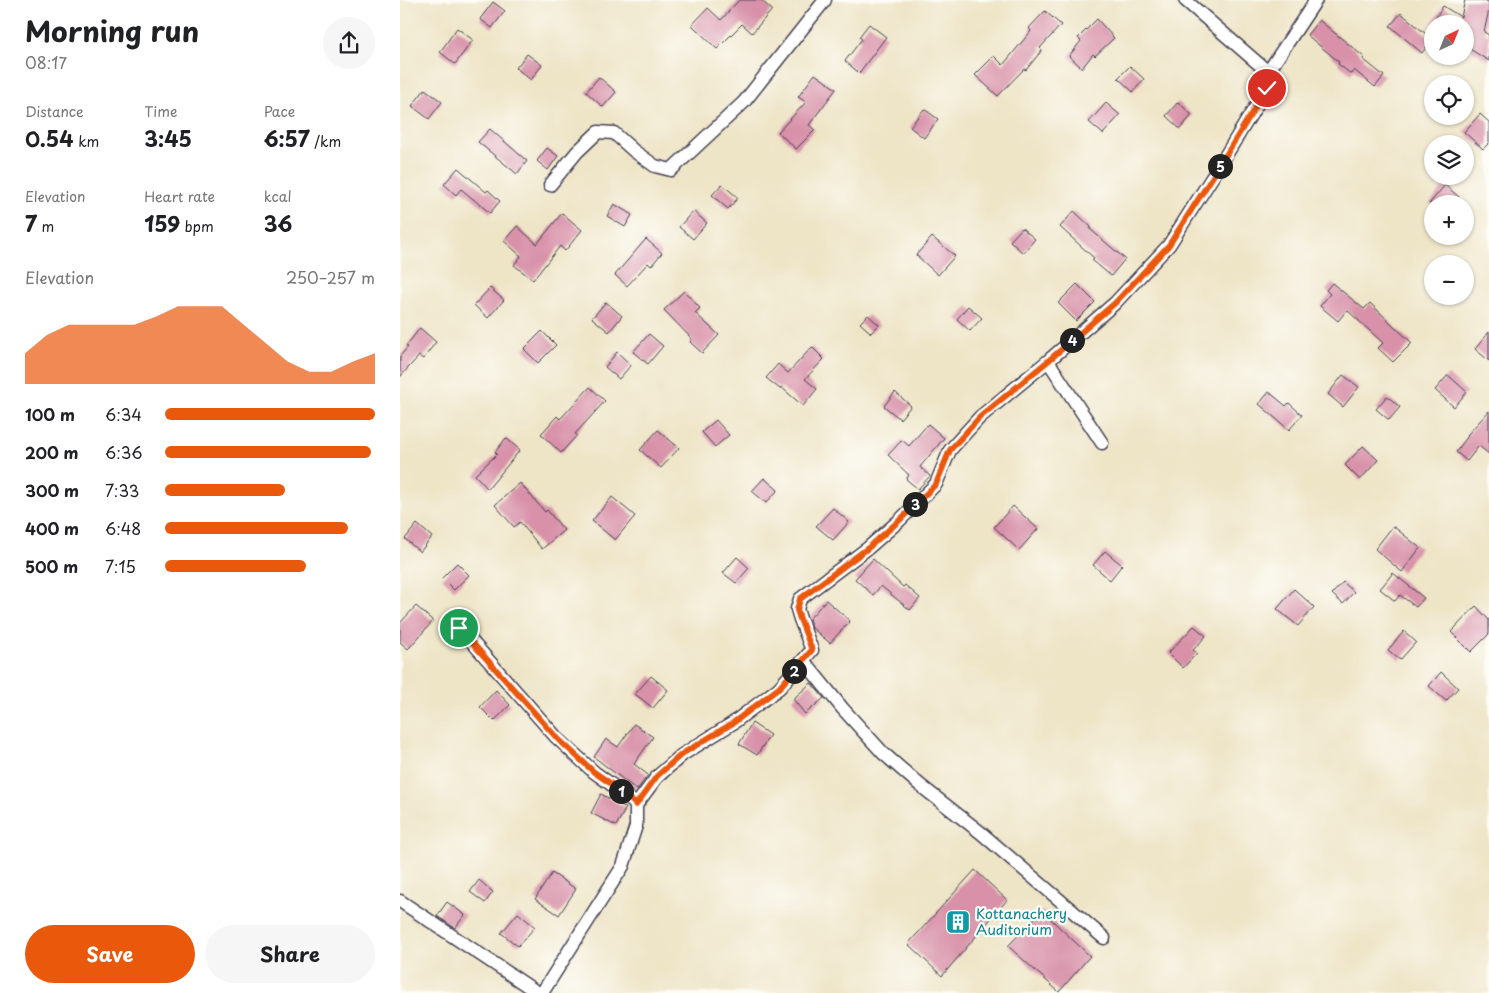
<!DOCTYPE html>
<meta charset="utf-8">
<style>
body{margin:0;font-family:"Playpen Sans",sans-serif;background:#f6f6f6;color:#202124;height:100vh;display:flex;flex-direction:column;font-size:19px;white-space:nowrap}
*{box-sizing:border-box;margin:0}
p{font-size:16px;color:#757577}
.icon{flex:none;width:28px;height:28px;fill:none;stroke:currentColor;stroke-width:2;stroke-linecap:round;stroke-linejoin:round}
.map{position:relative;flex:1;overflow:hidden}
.side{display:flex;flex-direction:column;background:#fff;width:400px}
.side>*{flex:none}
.needle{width:32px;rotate:43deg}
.fabs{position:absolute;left:1024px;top:15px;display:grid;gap:10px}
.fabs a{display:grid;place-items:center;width:50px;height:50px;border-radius:50%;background:#fff;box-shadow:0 1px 4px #0004;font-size:25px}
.pin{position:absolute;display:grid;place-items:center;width:42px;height:42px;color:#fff;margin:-21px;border:2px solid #fff;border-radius:50%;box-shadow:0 1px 5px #0007}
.km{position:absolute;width:25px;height:25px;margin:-12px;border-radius:50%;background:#222;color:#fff;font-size:14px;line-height:25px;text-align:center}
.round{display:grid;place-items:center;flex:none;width:52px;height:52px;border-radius:26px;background:#f6f6f6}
.overview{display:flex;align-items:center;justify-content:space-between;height:85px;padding:0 25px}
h1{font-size:28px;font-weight:700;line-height:38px}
.metrics{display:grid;grid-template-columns:repeat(3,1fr);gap:8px;height:85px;padding:5px 25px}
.metrics div{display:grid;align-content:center}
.metrics b{font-size:21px;font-weight:700}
.metrics small{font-size:14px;font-weight:400}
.metrics p{font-size:14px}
.chart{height:140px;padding:10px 25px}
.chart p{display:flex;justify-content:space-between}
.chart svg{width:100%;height:90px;margin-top:5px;fill:#ea580c;opacity:.7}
.button{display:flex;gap:10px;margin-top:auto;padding:10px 25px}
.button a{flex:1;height:58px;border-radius:30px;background:#ea580c;color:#fff;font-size:20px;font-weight:700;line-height:58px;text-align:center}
.button a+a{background:#f6f6f6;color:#202124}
ul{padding:0 25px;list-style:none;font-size:16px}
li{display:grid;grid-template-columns:80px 60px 1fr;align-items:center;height:38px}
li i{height:12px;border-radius:6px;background:#ea580c}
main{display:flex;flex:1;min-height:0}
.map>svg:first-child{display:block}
</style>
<main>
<section class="side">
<div class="overview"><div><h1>Morning run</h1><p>08:17</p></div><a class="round"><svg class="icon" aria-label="share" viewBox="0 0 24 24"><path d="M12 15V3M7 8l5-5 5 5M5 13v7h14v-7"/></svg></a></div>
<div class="metrics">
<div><p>Distance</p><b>0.54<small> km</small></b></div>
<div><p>Time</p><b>3:45</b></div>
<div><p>Pace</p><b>6:57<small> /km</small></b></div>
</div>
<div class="metrics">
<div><p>Elevation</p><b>7<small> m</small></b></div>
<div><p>Heart rate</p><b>159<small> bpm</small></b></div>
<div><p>kcal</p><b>36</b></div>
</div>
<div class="chart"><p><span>Elevation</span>250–257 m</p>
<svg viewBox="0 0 160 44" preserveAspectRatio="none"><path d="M0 44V29L10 20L20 15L30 15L40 15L50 15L60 11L70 6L80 6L90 6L100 15L110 24L120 33L130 38L140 38L150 33L160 29V44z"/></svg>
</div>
<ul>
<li><b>100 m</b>6:34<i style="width:100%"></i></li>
<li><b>200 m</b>6:36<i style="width:98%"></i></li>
<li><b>300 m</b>7:33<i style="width:57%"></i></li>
<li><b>400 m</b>6:48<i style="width:87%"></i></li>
<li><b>500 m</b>7:15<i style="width:67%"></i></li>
</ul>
<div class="button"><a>Save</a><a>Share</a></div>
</section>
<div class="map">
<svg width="1089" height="993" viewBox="0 0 1089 993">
<rect width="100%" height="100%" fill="#fdfcf7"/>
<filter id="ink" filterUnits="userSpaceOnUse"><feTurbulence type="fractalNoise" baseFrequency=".02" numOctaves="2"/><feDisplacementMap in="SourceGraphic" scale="10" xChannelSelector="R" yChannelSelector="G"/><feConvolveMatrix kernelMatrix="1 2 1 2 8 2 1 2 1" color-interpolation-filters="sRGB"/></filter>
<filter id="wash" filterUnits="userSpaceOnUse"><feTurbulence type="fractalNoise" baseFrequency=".0096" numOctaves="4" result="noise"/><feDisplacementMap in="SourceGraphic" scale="20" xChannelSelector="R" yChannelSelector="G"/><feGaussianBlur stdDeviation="1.12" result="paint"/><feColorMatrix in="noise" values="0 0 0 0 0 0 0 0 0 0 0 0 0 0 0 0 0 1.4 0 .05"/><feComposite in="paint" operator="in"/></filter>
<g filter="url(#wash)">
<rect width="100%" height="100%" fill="#eee4c6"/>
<g id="blocks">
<path fill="#d891a9" d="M 339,0 L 361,0 L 372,10 L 352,33 L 342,24 L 317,49 L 292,25 L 308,8 L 321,20 Z
M 1065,0 L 1081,0 L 1089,2 L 1089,10 L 1084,32 L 1089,35 L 1089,61 L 1065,46 L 1065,24 L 1032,24 L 1043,6 L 1061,17 Z
M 93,2 L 105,11 L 92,28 L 80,19 Z
M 645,11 L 661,25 L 640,48 L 642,50 L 626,70 L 624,69 L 598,96 L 575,75 L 594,56 L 603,65 L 631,31 L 629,28 Z
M 1001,13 L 1032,39 L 1022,53 L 990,26 Z
M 697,19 L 714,38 L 695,56 L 693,54 L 682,68 L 669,56 L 681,41 L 678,38 Z
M 919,20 L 964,57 L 963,59 L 984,76 L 975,87 L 954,70 L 951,74 L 938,64 L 939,62 L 907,35 Z
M 469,24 L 486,37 L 459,73 L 445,61 L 462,39 L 459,37 Z
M 57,28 L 73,40 L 55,64 L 40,52 Z
M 127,54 L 142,65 L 131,80 L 116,68 Z
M 730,66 L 744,79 L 733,92 L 718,78 Z
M 415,74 L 436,89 L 409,125 L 415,130 L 396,149 L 378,132 L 406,102 L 398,97 Z
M 199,77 L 216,92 L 203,107 L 186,92 Z
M 25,89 L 42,102 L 29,119 L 12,106 Z
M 778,102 L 792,115 L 780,129 L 766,116 Z
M 706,103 L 720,115 L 703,134 L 689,122 Z
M 524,109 L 538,119 L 524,138 L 510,127 Z
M 1080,114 L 1089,122 L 1089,143 L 1083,149 L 1064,132 Z
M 90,129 L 127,161 L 117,174 L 78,142 Z
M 147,148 L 158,156 L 148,170 L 137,161 Z
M 58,168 L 86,192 L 88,190 L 100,201 L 90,213 L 61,189 L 56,195 L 44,184 Z
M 322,184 L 338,198 L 328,209 L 312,195 Z
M 1045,185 L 1059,197 L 1054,204 L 1029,204 Z
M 214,204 L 232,215 L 225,227 L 207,216 Z
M 293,211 L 307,223 L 293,239 L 279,227 Z
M 674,211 L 691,227 L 690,229 L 725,259 L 711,276 L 692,260 L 694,258 L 660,227 Z
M 162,213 L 182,230 L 165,251 L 160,246 L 133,280 L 114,265 L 121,256 L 104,241 L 117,226 L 137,244 Z
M 622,228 L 635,239 L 623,253 L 610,241 Z
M 532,237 L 555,256 L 538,275 L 516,255 Z
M 246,239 L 262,253 L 251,266 L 248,263 L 227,286 L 215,275 Z
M 932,283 L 964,309 L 970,303 L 1012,343 L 993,362 L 978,348 L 983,343 L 947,310 L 938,321 L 920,306 L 930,294 L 926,290 Z
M 677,284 L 695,302 L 676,321 L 658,303 Z
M 90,288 L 104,300 L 88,318 L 74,305 Z
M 284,291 L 300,308 L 295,313 L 319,335 L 302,353 L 290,342 L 292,339 L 264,310 Z
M 206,302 L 222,316 L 209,332 L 192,318 Z
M 568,306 L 582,318 L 570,331 L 557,319 Z
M 468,315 L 479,325 L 471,333 L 460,323 Z
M 20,328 L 36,342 L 23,359 L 19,356 L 0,377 L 0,356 L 8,347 L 6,346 Z
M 142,331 L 156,345 L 138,363 L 124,349 Z
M 1089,332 L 1089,361 L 1075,349 Z
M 249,334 L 263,346 L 248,364 L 233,352 Z
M 412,347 L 424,359 L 405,379 L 417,389 L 403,406 L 381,387 L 380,389 L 366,378 L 378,364 L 388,373 Z
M 217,352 L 231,365 L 219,379 L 205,367 Z
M 943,375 L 959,387 L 943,407 L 928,394 Z
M 1048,375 L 1067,392 L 1054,407 L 1035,390 Z
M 190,387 L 205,401 L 175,434 L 177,435 L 161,453 L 141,434 L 157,416 L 160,419 Z
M 495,392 L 511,406 L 500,419 L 484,406 Z
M 869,392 L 886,406 L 889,403 L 902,415 L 889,430 L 859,404 Z
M 987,396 L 1000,407 L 989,420 L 976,409 Z
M 1089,411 L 1089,454 L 1079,446 L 1067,461 L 1056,452 L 1068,436 L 1067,435 Z
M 316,420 L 329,435 L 315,447 L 302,432 Z
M 528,424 L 544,438 L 520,467 L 530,476 L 518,489 L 506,479 L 509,475 L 488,455 L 502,440 L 509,446 Z
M 258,430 L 279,448 L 261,468 L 240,450 Z
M 106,438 L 120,450 L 88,489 L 75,475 L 97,454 L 95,452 Z
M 963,446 L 978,460 L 960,480 L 945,465 Z
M 364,478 L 378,490 L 366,503 L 352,491 Z
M 120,483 L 145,512 L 147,510 L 164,530 L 142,549 L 120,522 L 114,527 L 95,505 Z
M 212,497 L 235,516 L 215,540 L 192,521 Z
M 613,506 L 638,529 L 619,550 L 594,527 Z
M 433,508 L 449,522 L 433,540 L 416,526 Z
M 17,524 L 32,537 L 20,552 L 5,539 Z
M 993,526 L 1020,548 L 1002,572 L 975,549 Z
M 705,551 L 722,565 L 710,580 L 693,565 Z
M 337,557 L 349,568 L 336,583 L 323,573 Z
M 473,559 L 503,587 L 505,585 L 520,598 L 510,610 L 481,586 L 473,595 L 455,579 Z
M 57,563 L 69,575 L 54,590 L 42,578 Z
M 993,573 L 1024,598 L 1016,607 L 1000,595 L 995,601 L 980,589 Z
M 943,582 L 954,592 L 943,604 L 932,594 Z
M 894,589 L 914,607 L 898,626 L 877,609 Z
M 426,600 L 450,621 L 430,643 L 412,628 L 409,619 Z
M 16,606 L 33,621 L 8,649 L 0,642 L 0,623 Z
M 1076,606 L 1089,620 L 1089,634 L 1071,652 L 1051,632 Z
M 794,626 L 806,636 L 793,650 L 797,653 L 783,668 L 768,653 Z
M 1004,631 L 1016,642 L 1000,660 L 988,650 Z
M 1041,672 L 1058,688 L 1046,701 L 1029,686 Z
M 251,676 L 268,690 L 253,708 L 235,694 Z
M 411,683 L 424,698 L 405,714 L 393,699 Z
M 96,690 L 110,705 L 94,721 L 80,707 Z
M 352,723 L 370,735 L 357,755 L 339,744 Z
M 234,724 L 253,737 L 234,764 L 248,775 L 237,790 L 194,757 L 206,739 L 218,747 Z
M 201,794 L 226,808 L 216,826 L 191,813 Z
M 575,870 L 607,900 L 542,976 L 508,944 Z
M 152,873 L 176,889 L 159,915 L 135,899 Z
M 79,880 L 93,892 L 85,903 L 70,892 Z
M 47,902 L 65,915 L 55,928 L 37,916 Z
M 642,911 L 690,956 L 659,992 L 608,946 Z
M 118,913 L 135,927 L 118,946 L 101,933 Z"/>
</g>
</g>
<g filter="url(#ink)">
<use href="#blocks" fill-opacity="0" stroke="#413f50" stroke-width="1"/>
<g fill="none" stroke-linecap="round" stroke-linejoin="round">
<defs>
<path id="minor" d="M 868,72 L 916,0
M 150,185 L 177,152 L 198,132 L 214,133 L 234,151 L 255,166 L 271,170 L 344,102 L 425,0
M 648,361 L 702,443
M 59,627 L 156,737 L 194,772 L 223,793 L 236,805 L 236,826 L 223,866 L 142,993
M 403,660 L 443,709 L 483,753 L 521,786 L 580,832 L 704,938
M 236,805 L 257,777 L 282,755 L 333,723 L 379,688 L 412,650 L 400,619 L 397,609 L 400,599 L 468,548 L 500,520 L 536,484 L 550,450 L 580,417 L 648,361 L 715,303 L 769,245 L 815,173 L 867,88 L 868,72 L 785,0
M 0,901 L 138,993"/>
</defs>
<use href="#minor" stroke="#413f50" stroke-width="15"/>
<use href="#minor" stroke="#fff" stroke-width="12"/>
</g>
</g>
<g fill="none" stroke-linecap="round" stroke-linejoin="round" filter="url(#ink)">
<defs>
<path id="route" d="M 59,628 L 156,737 L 194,772 L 223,792 L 236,805 L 257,776 L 282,754 L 333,723 L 379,688 L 412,650 L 400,619 L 397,610 L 400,599 L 468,548 L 500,520 L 536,484 L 550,450 L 580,417 L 648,361 L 715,303 L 769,245 L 815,173 L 867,88"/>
</defs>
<use href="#route" stroke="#fff" stroke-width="10"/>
<use href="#route" stroke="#ea580c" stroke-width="6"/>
</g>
<defs>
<symbol id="building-square" viewBox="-11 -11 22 22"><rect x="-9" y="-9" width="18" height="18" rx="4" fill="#0f9aa8" stroke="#fdfcf7"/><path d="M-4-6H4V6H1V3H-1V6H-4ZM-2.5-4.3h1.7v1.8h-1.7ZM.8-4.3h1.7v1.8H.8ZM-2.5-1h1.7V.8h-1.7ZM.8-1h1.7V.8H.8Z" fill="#fff"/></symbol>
</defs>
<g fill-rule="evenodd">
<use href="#building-square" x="544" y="908" width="28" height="28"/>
</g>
<g text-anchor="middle" stroke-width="4.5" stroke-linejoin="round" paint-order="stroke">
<g font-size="14" fill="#0d838f" stroke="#fdfcf7" text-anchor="start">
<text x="576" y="919">Kottanachery<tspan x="576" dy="16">Auditorium</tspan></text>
</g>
</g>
</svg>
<div class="fabs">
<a><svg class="needle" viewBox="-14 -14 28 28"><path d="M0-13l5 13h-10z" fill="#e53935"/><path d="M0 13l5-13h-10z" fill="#757577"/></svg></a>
<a><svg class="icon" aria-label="locate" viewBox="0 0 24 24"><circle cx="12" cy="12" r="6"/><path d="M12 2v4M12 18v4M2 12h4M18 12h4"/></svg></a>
<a><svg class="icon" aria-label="layers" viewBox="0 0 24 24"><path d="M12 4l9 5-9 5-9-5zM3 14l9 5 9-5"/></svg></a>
<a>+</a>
<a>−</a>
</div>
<div class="pin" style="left:59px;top:628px;background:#1e9e55"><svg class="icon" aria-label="arrive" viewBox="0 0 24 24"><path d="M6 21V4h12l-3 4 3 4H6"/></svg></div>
<div class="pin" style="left:867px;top:88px;background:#d93025"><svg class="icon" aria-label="check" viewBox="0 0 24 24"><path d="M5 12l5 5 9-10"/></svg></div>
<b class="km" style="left:221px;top:791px">1</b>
<b class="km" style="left:394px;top:671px">2</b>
<b class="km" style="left:515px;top:504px">3</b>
<b class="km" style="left:672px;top:340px">4</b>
<b class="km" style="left:820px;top:166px">5</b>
</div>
</main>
